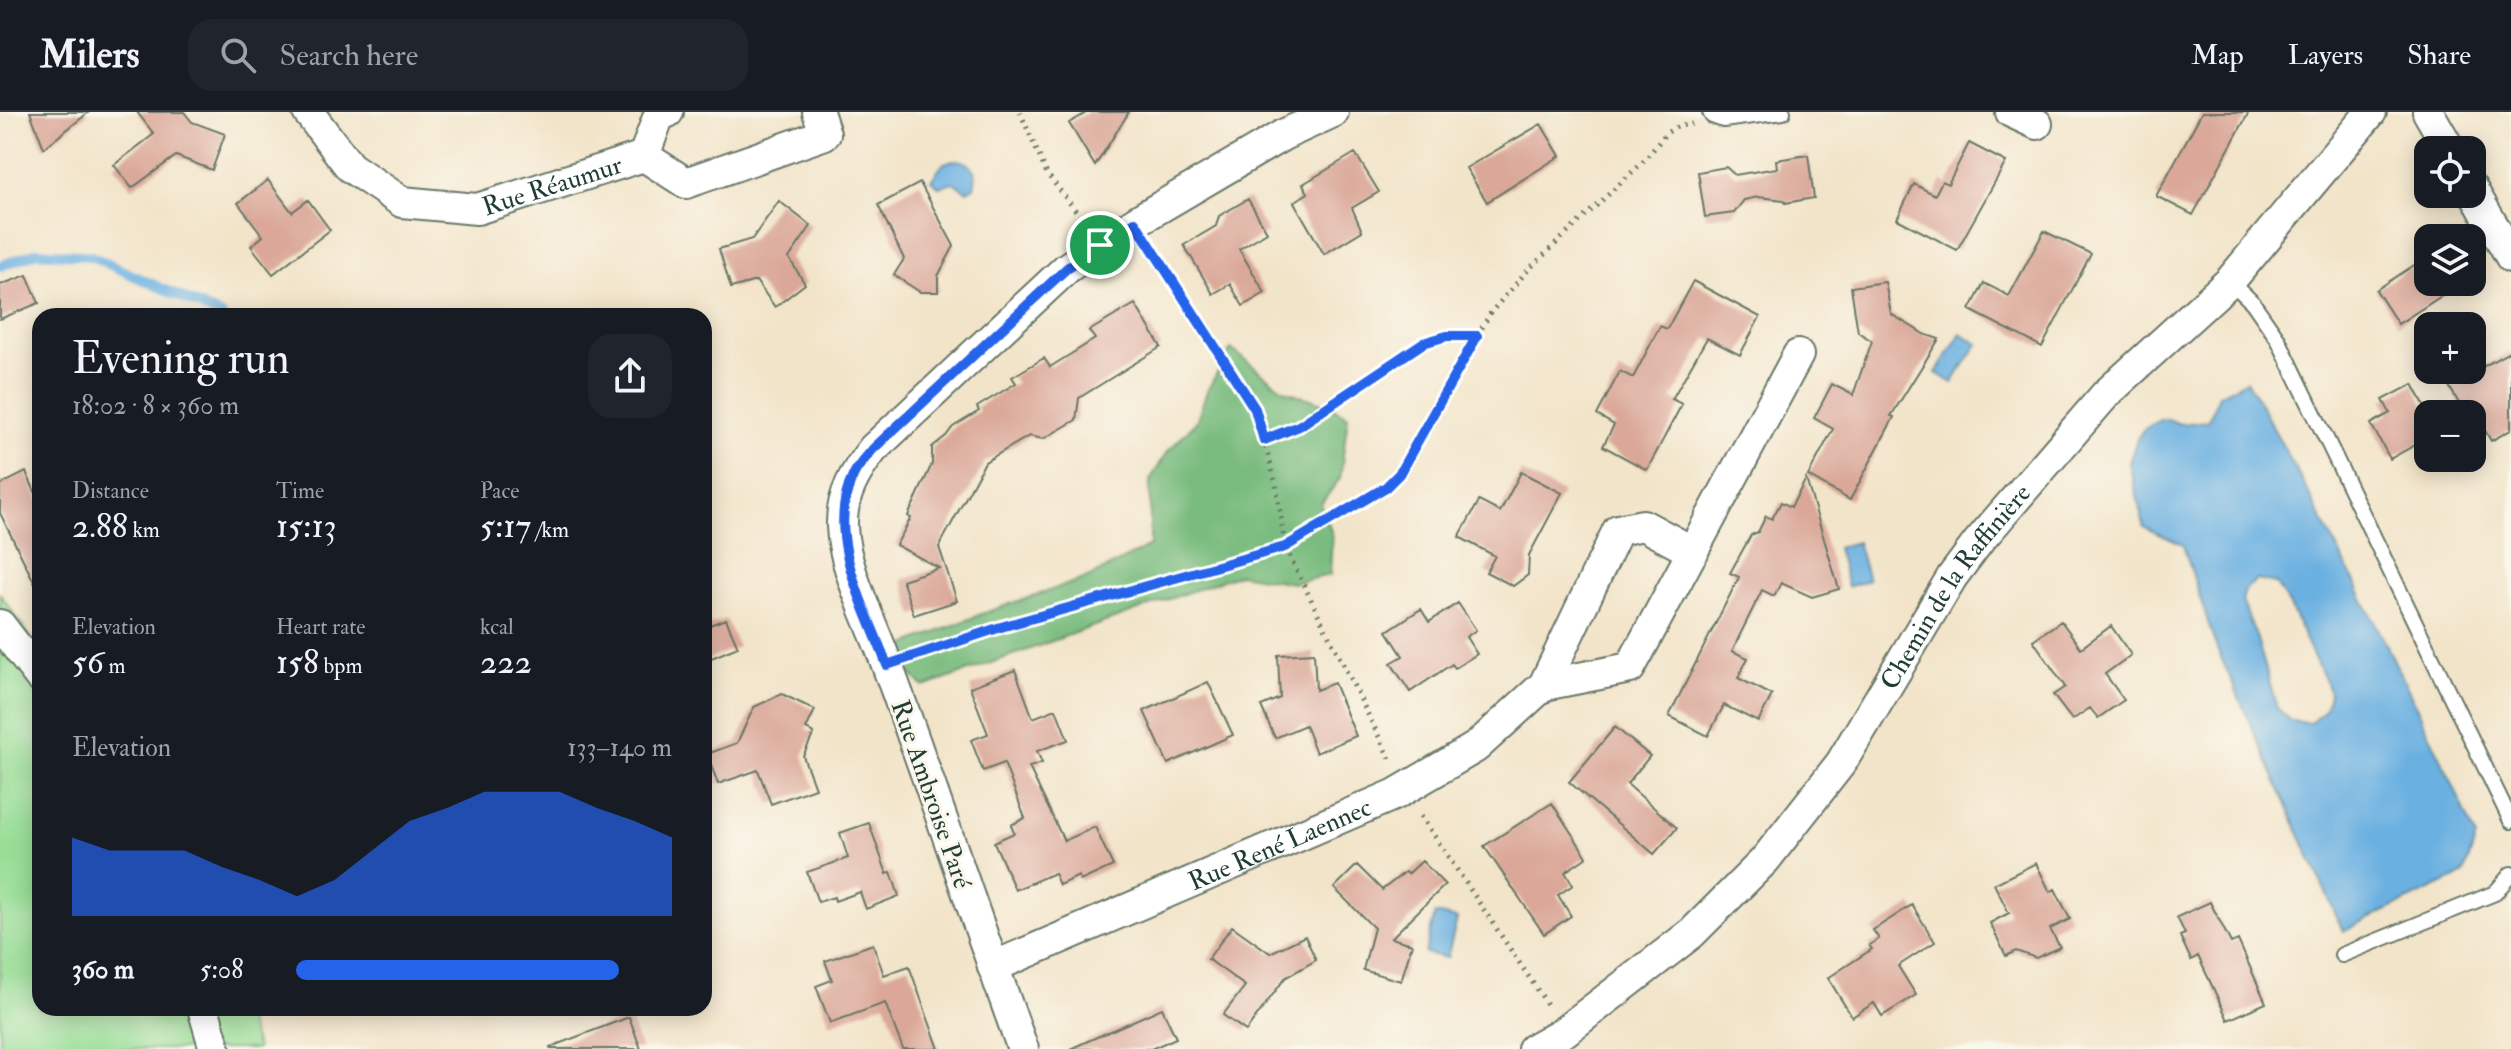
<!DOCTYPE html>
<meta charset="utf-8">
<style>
body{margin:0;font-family:"IM FELL Double Pica",serif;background:#20242c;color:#f1f3f6;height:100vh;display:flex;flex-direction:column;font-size:30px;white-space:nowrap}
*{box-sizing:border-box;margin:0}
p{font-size:26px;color:#9ea1a6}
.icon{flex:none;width:44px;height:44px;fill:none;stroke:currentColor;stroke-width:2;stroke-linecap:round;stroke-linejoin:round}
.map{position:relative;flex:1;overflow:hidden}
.sheet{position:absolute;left:32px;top:196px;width:680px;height:708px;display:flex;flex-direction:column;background:#171b24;border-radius:24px;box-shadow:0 4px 20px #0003}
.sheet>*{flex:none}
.tools{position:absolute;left:2414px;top:24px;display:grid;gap:16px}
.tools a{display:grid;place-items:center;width:72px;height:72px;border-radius:16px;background:#171b24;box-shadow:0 4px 20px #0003;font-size:40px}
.pin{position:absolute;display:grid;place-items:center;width:68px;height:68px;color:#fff;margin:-34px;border:4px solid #fff;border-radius:50%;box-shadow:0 2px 8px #0007}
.round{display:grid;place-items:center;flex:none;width:84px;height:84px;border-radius:24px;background:#20242c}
.overview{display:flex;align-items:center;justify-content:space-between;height:136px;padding:0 40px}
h1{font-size:44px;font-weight:600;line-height:60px}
.figures{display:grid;grid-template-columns:repeat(3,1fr);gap:12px;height:136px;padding:8px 40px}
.figures div{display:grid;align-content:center}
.figures b{font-size:34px;font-weight:600}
.figures small{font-size:22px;font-weight:400}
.figures p{font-size:22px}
.chart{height:224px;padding:16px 40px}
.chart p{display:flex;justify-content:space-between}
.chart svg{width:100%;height:144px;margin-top:8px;fill:#2563eb;opacity:.7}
ul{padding:0 40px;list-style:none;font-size:26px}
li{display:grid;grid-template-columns:128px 96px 1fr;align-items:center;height:60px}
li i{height:20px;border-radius:10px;background:#2563eb}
header{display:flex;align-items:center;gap:48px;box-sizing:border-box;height:112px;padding:0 40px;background:#171b24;border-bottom:2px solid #363941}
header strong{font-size:38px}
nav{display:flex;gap:44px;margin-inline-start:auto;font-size:28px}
.search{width:560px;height:72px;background:#20242c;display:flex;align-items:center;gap:20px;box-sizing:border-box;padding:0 28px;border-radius:24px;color:#9ea1a6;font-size:30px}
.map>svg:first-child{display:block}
</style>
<header>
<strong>Milers</strong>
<div class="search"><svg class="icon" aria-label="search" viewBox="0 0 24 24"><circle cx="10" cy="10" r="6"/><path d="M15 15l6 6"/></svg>Search here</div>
<nav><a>Map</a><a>Layers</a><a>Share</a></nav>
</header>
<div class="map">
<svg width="2511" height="937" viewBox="0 0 2511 937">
<rect width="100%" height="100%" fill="#fbf7ec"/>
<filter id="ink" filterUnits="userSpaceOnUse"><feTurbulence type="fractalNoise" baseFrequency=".0125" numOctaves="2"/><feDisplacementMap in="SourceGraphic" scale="16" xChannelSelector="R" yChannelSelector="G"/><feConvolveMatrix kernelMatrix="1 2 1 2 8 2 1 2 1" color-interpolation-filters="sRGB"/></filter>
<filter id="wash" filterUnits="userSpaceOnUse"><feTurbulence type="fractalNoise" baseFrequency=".006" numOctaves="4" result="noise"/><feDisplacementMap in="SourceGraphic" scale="32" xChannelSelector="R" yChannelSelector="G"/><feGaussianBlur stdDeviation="1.8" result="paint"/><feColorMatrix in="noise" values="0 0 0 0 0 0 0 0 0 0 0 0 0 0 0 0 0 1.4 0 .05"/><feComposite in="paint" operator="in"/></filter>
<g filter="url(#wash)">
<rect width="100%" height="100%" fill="#f2e4c9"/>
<path fill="#98dd96" stroke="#5c8d65" stroke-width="2" d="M 0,482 L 40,538 L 40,896 L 243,896 L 257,937 L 0,937 Z"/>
<path fill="#7abc7f" stroke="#4c7c5a" stroke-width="2" d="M 1231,237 L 1284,278 L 1325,292 L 1348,304 L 1340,366 L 1321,392 L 1332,422 L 1330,463 L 1293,471 L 1239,462 L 924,575 L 910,561 L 898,536 L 984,501 L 1090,465 L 1150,434 L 1150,368 L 1168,339 L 1196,310 L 1207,279 Z"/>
<path fill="#6bb0e1" stroke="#45768a" stroke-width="2" fill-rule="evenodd" d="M 954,48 C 971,48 979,59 974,75 L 967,79 C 949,71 961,66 940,75 L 931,68 L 944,51 Z
M 1961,221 L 1978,232 L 1952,271 L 1936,261 Z
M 2247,268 C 2329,418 2408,568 2476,725 L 2464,762 L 2343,819 L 2215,532 L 2183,433 L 2144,415 L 2129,351 L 2137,327 L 2143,318 L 2162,307 L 2168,307 L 2180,312 L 2208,309 L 2219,283 ZM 2257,468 L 2276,472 L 2291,496 L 2330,580 L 2324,600 L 2310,611 L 2291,609 L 2277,596 L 2257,527 L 2242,489 L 2245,477 Z
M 1857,430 L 1868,468 L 1848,475 L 1837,436 Z
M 1435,802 L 1457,807 L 1447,846 L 1425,841 Z"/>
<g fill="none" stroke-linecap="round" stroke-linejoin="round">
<path stroke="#6bb0e1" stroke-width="10" d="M 0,154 L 38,140 L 91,144 L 222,204"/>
</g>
<g id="blocks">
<path fill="#daa798" d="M 30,0 L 89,0 L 44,36 Z
M 137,0 L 184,0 L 192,10 L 225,22 L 212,58 L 176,44 L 132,76 L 114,53 L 154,22 Z
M 1088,0 L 1129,0 L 1095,54 L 1069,11 Z
M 2202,0 L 2249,0 L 2193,103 L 2156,84 Z
M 1541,12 L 1560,44 L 1487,90 L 1466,56 Z
M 1969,31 L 2006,50 L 1957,138 L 1897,107 L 1914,72 L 1935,83 L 1942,69 L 1948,72 Z
M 1355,41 L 1379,80 L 1352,96 L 1362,119 L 1324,142 L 1294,90 L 1308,81 L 1303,72 Z
M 1808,43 L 1814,86 L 1785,91 L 1784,88 L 1758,85 L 1744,88 L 1734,101 L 1705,105 L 1698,60 L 1726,55 L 1735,63 L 1777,56 L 1776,48 Z
M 268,68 L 292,100 L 308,88 L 330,118 L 273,162 L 251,134 L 263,124 L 238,91 Z
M 920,71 L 954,134 L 938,164 L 938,180 L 920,180 L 894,163 L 904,147 L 878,93 Z
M 1248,87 L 1267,120 L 1239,137 L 1265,181 L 1243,194 L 1230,172 L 1213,182 L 1184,133 L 1216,114 L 1219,104 Z
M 779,89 L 811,114 L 789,146 L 805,172 L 775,195 L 756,169 L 731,176 L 719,137 L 752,127 Z
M 2044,119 L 2091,142 L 2042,235 L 1970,198 L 1984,171 L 2009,184 Z
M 2428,144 L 2428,170 L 2463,170 L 2398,212 L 2376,178 Z
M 27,163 L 39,191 L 0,207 L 0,173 Z
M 1693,169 L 1760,205 L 1740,243 L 1707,226 L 1672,287 L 1682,292 L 1647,358 L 1603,334 L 1614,313 L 1597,303 L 1620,259 L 1633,266 L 1660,214 L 1667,217 Z
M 1885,170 L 1891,202 L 1924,222 L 1939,227 L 1891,304 L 1894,305 L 1850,388 L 1808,364 L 1833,317 L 1814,306 L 1832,272 L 1853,283 L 1872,229 L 1858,220 L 1851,175 Z
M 1135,192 L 1161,235 L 1079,286 L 1076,308 L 1043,327 L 1029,324 L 985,350 L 939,435 L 957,489 L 914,503 L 902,468 L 939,456 L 896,433 L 911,406 L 908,404 L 932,352 L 932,335 L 946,324 L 953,315 L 979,299 L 977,295 L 1016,271 L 1012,265 L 1044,246 L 1050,255 L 1095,227 L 1089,219 Z
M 2511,239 L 2511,318 L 2491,329 L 2482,313 L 2474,318 L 2472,302 L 2465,302 L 2449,274 Z
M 2413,272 L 2428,300 L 2428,326 L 2390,347 L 2371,312 L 2390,301 L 2383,288 Z
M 26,360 L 40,390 L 40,482 L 0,401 L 0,373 Z
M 1521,360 L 1562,381 L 1529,443 L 1528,463 L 1513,474 L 1486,460 L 1495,444 L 1459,425 L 1479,389 L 1500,400 Z
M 1806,367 L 1839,477 L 1812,485 L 1781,471 L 1774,484 L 1762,478 L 1732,539 L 1748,546 L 1738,566 L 1772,583 L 1758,610 L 1724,593 L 1708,624 L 1669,604 L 1739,465 L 1730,461 L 1751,423 L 1758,420 L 1766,404 L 1772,407 L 1781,390 L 1791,395 Z
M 1458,491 L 1476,518 L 1466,525 L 1477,542 L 1455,556 L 1452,552 L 1410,580 L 1391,551 L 1403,544 L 1387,519 L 1421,497 L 1429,510 Z
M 726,507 L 738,535 L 704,549 L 704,515 Z
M 2061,509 L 2081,536 L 2111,514 L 2131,543 L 2105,562 L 2124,588 L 2098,606 L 2090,596 L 2072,608 L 2053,583 L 2065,575 L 2033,528 Z
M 1314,541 L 1316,578 L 1334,571 L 1356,624 L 1316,641 L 1305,613 L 1275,626 L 1261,594 L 1280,586 L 1278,543 Z
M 1015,558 L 1033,606 L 1056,597 L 1068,628 L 1037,639 L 1042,651 L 1029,655 L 1064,729 L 1095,715 L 1113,754 L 1080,769 L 1079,764 L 1059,773 L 1054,761 L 1015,778 L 994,730 L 1014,721 L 1011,713 L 1025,706 L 1004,651 L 983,659 L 971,628 L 988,622 L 970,575 Z
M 1208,570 L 1233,623 L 1168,652 L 1144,599 Z
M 782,582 L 815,598 L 806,617 L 814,621 L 803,644 L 815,676 L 771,692 L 758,658 L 718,672 L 707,642 L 737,631 L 754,595 Z
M 1615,615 L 1650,644 L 1627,672 L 1677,716 L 1654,742 L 1569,670 Z
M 1552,691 L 1587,745 L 1565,760 L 1573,773 L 1558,783 L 1571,804 L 1544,822 L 1484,734 Z
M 869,711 L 887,762 L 891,760 L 899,784 L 866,797 L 860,780 L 835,789 L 834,785 L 818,790 L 807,760 L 848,746 L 840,721 Z
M 1422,749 L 1445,773 L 1391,826 L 1412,832 L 1401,869 L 1363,858 L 1374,816 L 1334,776 L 1357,753 L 1382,778 L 1405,760 L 1408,762 Z
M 2036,751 L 2050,780 L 2055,777 L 2070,807 L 2050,817 L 2060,835 L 2036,846 L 2016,839 L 2006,844 L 1990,811 L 2009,801 L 1994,772 Z
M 2210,790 L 2231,831 L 2238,828 L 2266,891 L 2228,908 L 2198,844 L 2191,848 L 2180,824 L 2185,822 L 2177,805 Z
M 1912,793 L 1935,830 L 1898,854 L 1916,883 L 1882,904 L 1874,891 L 1852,905 L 1828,866 L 1872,837 L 1869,833 L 1879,827 L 1873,818 Z
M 1232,814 L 1270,841 L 1305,824 L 1316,848 L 1285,866 L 1246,919 L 1223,903 L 1245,874 L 1208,847 Z
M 873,832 L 884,863 L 909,854 L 939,937 L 903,937 L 885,891 L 830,911 L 816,874 L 832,868 L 825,849 Z
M 1162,896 L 1176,926 L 1151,937 L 1070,937 Z
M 629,905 L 641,937 L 551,937 L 550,935 Z"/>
</g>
</g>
<g filter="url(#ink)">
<use href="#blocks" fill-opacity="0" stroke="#697768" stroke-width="2"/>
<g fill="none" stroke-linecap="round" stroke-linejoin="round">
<defs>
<path id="lane" d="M 1710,0 L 1712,4 L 1723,8 L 1783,0
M 2230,169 L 2253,191 L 2278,227 L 2511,709
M 2342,843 L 2495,781 L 2511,762"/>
<g id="street">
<path id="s1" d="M 308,0 L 350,55 L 402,90 L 477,97 L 644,44"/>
<path d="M 2011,0 L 2037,12"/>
<path d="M 2428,0 L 2450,38"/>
<path d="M 644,44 L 686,71 L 825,22 L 818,0"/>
<path d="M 644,44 L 659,3 L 668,0"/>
<path d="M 2472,77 L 2511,145"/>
<path d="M 0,513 L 40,565"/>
<path d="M 1544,573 L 1630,556 L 1798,243"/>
<path id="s2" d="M 993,855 L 1396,682 L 1476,635 L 1544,573 L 1618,418 L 1643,413 L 1693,440"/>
<path d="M 203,896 L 215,937"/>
<path d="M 1023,937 C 976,809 934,680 887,553 C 873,513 843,456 842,414 C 841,384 855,360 873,337 L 1067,156 L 1135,110 L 1283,23 L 1333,0"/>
<path id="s3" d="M 1533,937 L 1565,919 L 1692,821 L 1765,748 L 1841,651 L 1952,465 L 1979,429 L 2106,282 L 2230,169 L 2371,0"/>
</g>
</defs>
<use href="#lane" stroke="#697768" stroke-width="18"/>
<use href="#street" stroke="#697768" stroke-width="34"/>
<path stroke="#697768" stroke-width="5" stroke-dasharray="2 6" stroke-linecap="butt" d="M 1020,0 L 1047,62 L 1084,109
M 1151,135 L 1255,297 L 1276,372 L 1285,435 L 1391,649
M 1264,328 L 1299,314 L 1423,231 L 1447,224 L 1476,224
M 916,543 L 1001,515 L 1285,435 L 1386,375 L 1399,362 L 1491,200 L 1529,157 L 1645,48 L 1666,21 L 1679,14 L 1692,12
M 1421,704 L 1549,895"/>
<use href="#lane" stroke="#fff" stroke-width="14"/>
<use href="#street" stroke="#fff" stroke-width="30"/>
</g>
</g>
<g fill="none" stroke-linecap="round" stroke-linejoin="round" filter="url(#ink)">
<defs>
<path id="route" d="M 1135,110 L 1255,297 L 1264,328 L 1299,314 L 1423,231 L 1447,224 L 1477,224 L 1399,362 L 1386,375 L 1285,435 L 1001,515 L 887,553 C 866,496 823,422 854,362 C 858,353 867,345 873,337 L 1067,156 Z"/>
</defs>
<use href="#route" stroke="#fff" stroke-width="16"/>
<use href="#route" stroke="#2563eb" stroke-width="10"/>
</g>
<g text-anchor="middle" stroke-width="6" stroke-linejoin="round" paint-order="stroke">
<g font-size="26" fill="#1f3d34" stroke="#fbf7ec">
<text dy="9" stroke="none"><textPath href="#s1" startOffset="286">Rue Réaumur</textPath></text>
<text dy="9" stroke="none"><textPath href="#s3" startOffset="634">Chemin de la Raffinière</textPath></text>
<text transform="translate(932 682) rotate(71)" y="9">Rue Ambroise Paré</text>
<text dy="9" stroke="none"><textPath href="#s2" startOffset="312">Rue René Laennec</textPath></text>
</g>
</g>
</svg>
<div class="tools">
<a><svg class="icon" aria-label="locate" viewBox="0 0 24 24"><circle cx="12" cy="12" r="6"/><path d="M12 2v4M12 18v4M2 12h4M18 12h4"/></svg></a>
<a><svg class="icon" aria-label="layers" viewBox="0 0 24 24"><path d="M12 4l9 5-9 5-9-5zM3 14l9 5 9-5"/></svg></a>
<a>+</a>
<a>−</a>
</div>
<div class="pin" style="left:1100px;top:133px;background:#1e9e55"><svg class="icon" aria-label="arrive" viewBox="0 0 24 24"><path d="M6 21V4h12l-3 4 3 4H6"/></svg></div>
<section class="sheet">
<div class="overview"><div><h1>Evening run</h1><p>18:02 · 8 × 360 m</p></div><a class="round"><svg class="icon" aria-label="share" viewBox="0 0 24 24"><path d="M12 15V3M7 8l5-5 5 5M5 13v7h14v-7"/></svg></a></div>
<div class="figures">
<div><p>Distance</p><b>2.88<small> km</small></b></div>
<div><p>Time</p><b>15:13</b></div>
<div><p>Pace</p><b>5:17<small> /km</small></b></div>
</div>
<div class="figures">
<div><p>Elevation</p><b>56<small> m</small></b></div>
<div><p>Heart rate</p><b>158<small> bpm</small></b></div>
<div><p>kcal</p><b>222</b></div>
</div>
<div class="chart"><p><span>Elevation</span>133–140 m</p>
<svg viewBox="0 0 160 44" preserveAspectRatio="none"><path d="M0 44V20L10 24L20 24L30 24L40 29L50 33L60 38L70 33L80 24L90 15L100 11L110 6L120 6L130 6L140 11L150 15L160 20V44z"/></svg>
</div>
<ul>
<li><b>360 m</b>5:08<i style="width:86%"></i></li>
</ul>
</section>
</div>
